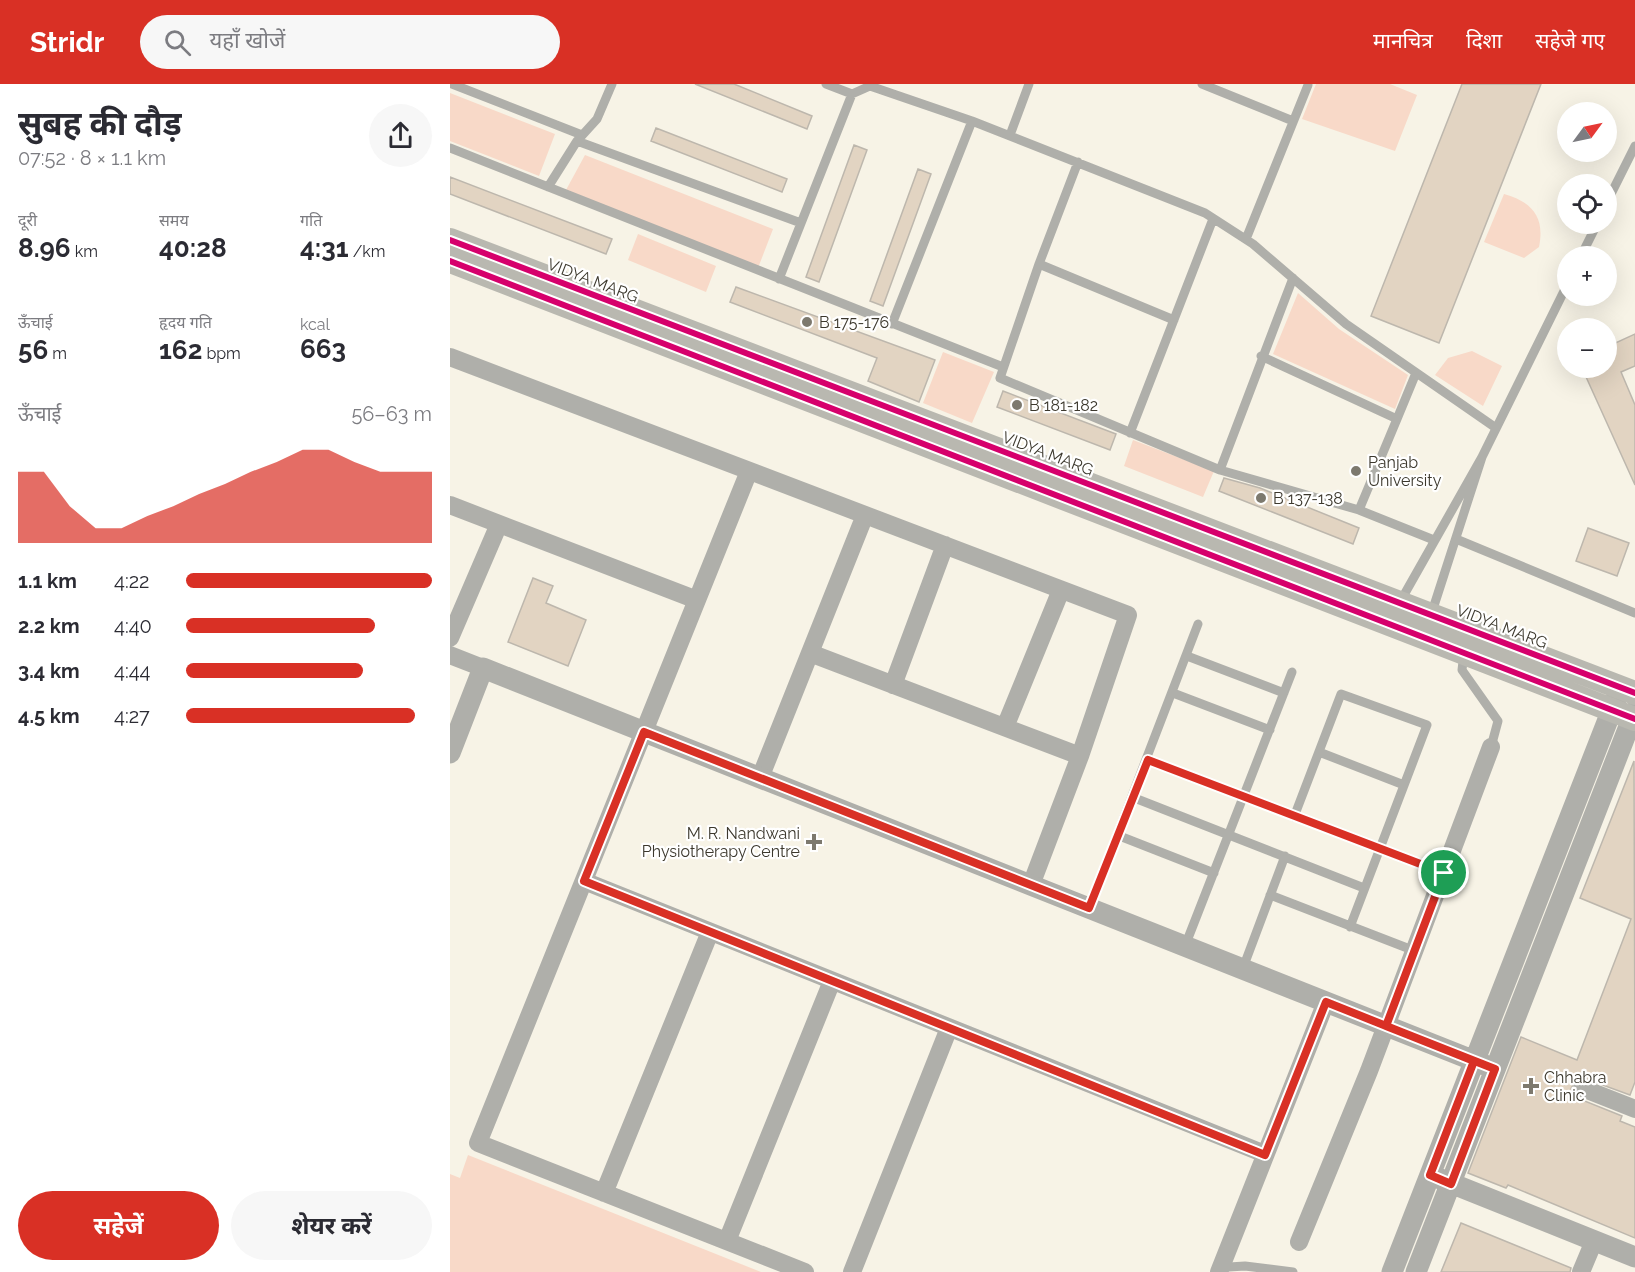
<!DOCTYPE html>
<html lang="hi">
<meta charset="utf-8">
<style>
body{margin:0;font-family:Raleway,"Noto Sans Devanagari",sans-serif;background:#f7f7f7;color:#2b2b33;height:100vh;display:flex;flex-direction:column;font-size:22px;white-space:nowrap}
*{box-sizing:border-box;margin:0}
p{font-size:20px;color:#7c7c81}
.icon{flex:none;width:33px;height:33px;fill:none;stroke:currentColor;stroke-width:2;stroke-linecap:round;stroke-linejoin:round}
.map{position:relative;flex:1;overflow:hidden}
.drawer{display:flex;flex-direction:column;background:#fff;width:450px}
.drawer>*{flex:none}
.needle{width:39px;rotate:57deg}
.tools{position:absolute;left:1107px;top:18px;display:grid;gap:12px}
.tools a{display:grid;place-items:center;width:60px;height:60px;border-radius:50%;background:#fff;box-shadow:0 6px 24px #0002;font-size:30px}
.pin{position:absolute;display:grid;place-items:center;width:51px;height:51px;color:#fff;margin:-26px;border:3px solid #fff;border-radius:50%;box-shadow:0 2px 6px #0007}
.round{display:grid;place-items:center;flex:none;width:63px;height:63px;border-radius:32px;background:#f7f7f7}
.overview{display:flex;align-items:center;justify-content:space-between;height:102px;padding:0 18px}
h1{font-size:33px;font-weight:700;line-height:45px}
.stats{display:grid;grid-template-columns:repeat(3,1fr);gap:9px;height:102px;padding:6px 18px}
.stats div{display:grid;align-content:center}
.stats b{font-size:26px;font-weight:700}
.stats small{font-size:16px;font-weight:400}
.stats p{font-size:16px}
.chart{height:168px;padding:12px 18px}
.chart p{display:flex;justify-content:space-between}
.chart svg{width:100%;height:108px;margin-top:6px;fill:#d93025;opacity:.7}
.cta{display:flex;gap:12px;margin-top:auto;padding:12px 18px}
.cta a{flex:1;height:69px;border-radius:36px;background:#d93025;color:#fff;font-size:24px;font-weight:700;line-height:69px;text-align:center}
.cta a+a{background:#f7f7f7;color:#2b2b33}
ul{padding:0 18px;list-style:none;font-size:20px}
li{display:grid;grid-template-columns:96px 72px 1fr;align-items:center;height:45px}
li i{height:15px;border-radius:8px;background:#d93025}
header{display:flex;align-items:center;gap:36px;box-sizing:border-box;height:84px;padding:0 30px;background:#d93025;color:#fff}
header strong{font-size:28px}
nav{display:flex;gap:33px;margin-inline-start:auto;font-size:21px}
.search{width:420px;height:54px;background:#f7f7f7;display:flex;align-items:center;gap:15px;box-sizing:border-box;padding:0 21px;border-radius:33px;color:#7c7c81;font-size:22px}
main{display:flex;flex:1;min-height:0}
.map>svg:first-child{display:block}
</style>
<header>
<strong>Stridr</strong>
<div class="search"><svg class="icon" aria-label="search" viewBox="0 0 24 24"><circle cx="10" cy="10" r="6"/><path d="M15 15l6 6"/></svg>यहाँ खोजें</div>
<nav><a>मानचित्र</a><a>दिशा</a><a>सहेजे गए</a></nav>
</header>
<main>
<section class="drawer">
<div class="overview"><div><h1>सुबह की दौड़</h1><p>07:52 · 8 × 1.1 km</p></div><a class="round"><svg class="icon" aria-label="share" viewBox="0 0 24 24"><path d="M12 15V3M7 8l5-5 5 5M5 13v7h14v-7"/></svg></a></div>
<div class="stats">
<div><p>दूरी</p><b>8.96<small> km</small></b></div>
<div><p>समय</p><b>40:28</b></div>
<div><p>गति</p><b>4:31<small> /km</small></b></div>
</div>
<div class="stats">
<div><p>ऊँचाई</p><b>56<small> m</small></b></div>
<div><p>हृदय गति</p><b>162<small> bpm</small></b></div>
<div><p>kcal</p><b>663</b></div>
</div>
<div class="chart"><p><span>ऊँचाई</span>56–63 m</p>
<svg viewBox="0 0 160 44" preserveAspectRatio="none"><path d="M0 44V15L10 15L20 29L30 38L40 38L50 33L60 29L70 24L80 20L90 15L100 11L110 6L120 6L130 11L140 15L150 15L160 15V44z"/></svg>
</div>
<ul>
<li><b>1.1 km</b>4:22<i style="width:100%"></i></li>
<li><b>2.2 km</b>4:40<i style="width:77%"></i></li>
<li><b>3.4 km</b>4:44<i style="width:72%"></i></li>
<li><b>4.5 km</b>4:27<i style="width:93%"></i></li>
</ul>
<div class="cta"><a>सहेजें</a><a>शेयर करें</a></div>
</section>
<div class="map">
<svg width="1185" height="1188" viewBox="0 0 1185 1188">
<rect width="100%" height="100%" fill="#f7f3e6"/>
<path fill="#f8d9c8" d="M 866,0 L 940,0 L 967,11 L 945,67 L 852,35 Z
M 0,9 L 105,50 L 89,92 L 0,57 Z
M 135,71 L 323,145 L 308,184 L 116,106 Z
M 1054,110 C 1083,118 1095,134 1089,163 L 1074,174 L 1034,158 Z
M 188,150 L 266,182 L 256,208 L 178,176 Z
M 848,209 L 889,245 L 958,291 L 945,325 L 823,270 Z
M 1022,267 L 1052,282 L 1033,322 L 985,291 L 998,274 Z
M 493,268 L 544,288 L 522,339 L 473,319 Z
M 683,356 L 764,387 L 753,413 L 674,382 Z
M 18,1071 L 311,1188 L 0,1188 L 0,1090 L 10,1094 Z"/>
<path fill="#e2d4c2" stroke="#bdb7ad" stroke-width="1.5" d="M 245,0 L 284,0 L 362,32 L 357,45 Z
M 1012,0 L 1091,0 L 989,259 L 921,232 Z
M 206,44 L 337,95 L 332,108 L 201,57 Z
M 404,61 L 417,66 L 369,198 L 356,193 Z
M 468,85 L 481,90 L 433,222 L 420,217 Z
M 0,93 L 162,155 L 156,170 L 0,110 Z
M 286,203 L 485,276 L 469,318 L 418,297 L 427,274 L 280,218 Z
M 1185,250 L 1185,282 L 1171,288 L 1185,321 L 1185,401 L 1132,284 L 1156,284 L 1156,257 L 1159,262 Z
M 553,307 L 666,350 L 660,366 L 547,323 Z
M 774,394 L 810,404 L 909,444 L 903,460 L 769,407 Z
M 1138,444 L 1179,459 L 1167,492 L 1126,477 Z
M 83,494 L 103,502 L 96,519 L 136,536 L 118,582 L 58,558 Z
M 1184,677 L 1185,998 L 1180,1011 L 1131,993 L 1125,996 L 1121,1005 L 1127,1014 L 1172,1032 L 1170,1037 L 1185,1043 L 1185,1154 L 1058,1101 L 1056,1104 L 1018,1089 L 1071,953 L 1127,976 L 1181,835 L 1130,814 Z
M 1011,1139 L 1121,1184 L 1120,1188 L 991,1188 Z"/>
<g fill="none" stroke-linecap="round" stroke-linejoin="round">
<path stroke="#afafaa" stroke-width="9" d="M 2,0 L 132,51
M 376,0 L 402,10 L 420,2 L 522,37 L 755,129 L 803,160 L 896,240 L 1046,344
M 752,0 L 843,37
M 560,51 L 579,0
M 127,57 L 351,139
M 0,64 L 553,283
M 628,78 L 589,180 L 550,294 L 770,386 L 909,426 L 984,456
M 98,103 L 127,57 L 147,35 L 162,0
M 1156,120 L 1185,62
M 796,155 L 858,1
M 1131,172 L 1147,140
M 589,180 L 724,236
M 329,195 L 402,10
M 442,240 L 522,37
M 811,272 L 947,335 L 966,289
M 680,349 L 763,135
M 770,386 L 843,194
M 909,426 L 947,335
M 1006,455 L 1185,529
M 950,518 L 1032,373 L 1118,199
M 981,531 L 1032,373
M 1014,569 L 1012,586 L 1048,637 L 1041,663
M 737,572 L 834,609
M 723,609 L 820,646
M 869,668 L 954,701
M 698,676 L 994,789
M 682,713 L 914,804
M 844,733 L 891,610 L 977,641 L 900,843
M 667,751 L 764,789
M 820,811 L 965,867
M 639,824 L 748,540
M 735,862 L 842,588
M 793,884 L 835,772
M 779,1183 L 795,1182 L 843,1188"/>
<path stroke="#afafaa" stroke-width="18" d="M 0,273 L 678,531 L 630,672 L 581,801
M 299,387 L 28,1059 L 355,1188
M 0,421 L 247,516
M 0,554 L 49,440
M 360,569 L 630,672
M 0,571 L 33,584
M 443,601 L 495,461
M 555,643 L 611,506
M 310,694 L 415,431
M 134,797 L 815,1070
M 1132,1004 L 1185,1025
M 154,1109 L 260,848
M 277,1157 L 382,897
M 849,1158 L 919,987 L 1041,663
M 402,1188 L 499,944
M 769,1188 L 876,918
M 1131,1188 L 1144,1157"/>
<path stroke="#afafaa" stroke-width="21" d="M 0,669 L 33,584 L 1045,985
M 988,1094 L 1185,1173
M 942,1188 L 1168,610
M 966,1188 L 1185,627"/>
<path stroke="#b9b8b0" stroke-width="24" d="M 0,156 L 1185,609
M 0,177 L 1185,635"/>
<defs>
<path id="cycleway" d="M 0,156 L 1185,609
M 0,177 L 1185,635"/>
</defs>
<use href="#cycleway" stroke="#fff" stroke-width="10"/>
<use href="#cycleway" stroke="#d6006c" stroke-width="6"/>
</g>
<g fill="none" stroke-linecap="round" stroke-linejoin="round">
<defs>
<path id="route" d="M 994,789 L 698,676 L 639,824 L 194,648 L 134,797 L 815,1071 L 876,918 L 1024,977 L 980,1091 L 1001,1100 L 1045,985 L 936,942 L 994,789"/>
</defs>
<use href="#route" stroke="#fff" stroke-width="12"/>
<use href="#route" stroke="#d93025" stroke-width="8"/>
</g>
<g fill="#7d796e" stroke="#fff" stroke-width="2">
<circle cx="357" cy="238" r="6"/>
<circle cx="567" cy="321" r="6"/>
<circle cx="906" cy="387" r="6"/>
<circle cx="811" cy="414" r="6"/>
<path d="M361 749h6v6h6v6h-6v6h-6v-6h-6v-6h6z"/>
<path d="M1078 993h6v6h6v6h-6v6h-6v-6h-6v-6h6z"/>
</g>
<g text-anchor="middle" stroke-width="4.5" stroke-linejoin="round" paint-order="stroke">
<g font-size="16" fill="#3c382d" stroke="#fff">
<text transform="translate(143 196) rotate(21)" y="6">VIDYA MARG</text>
<text transform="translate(598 369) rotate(21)" y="6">VIDYA MARG</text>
<text transform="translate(1052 542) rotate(21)" y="6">VIDYA MARG</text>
</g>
<g font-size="16" fill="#3c382d" stroke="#fff" text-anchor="start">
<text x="369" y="244">B 175-176</text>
<text x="579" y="327">B 181-182</text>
<text x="918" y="384">Panjab<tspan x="918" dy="18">University</tspan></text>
<text x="823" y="420">B 137-138</text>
<text x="350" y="755" text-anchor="end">M. R. Nandwani<tspan x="350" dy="18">Physiotherapy Centre</tspan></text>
<text x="1094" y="999">Chhabra<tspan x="1094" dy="18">Clinic</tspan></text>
</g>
</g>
</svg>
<div class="tools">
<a><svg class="needle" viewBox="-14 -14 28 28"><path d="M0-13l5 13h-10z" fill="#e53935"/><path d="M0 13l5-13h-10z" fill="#7c7c81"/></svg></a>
<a><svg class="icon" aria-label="locate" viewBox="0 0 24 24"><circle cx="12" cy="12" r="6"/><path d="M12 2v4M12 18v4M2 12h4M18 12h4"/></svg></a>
<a>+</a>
<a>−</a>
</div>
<div class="pin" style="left:994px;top:789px;background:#1e9e55"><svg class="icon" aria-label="arrive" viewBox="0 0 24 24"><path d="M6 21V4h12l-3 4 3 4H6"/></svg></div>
</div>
</main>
